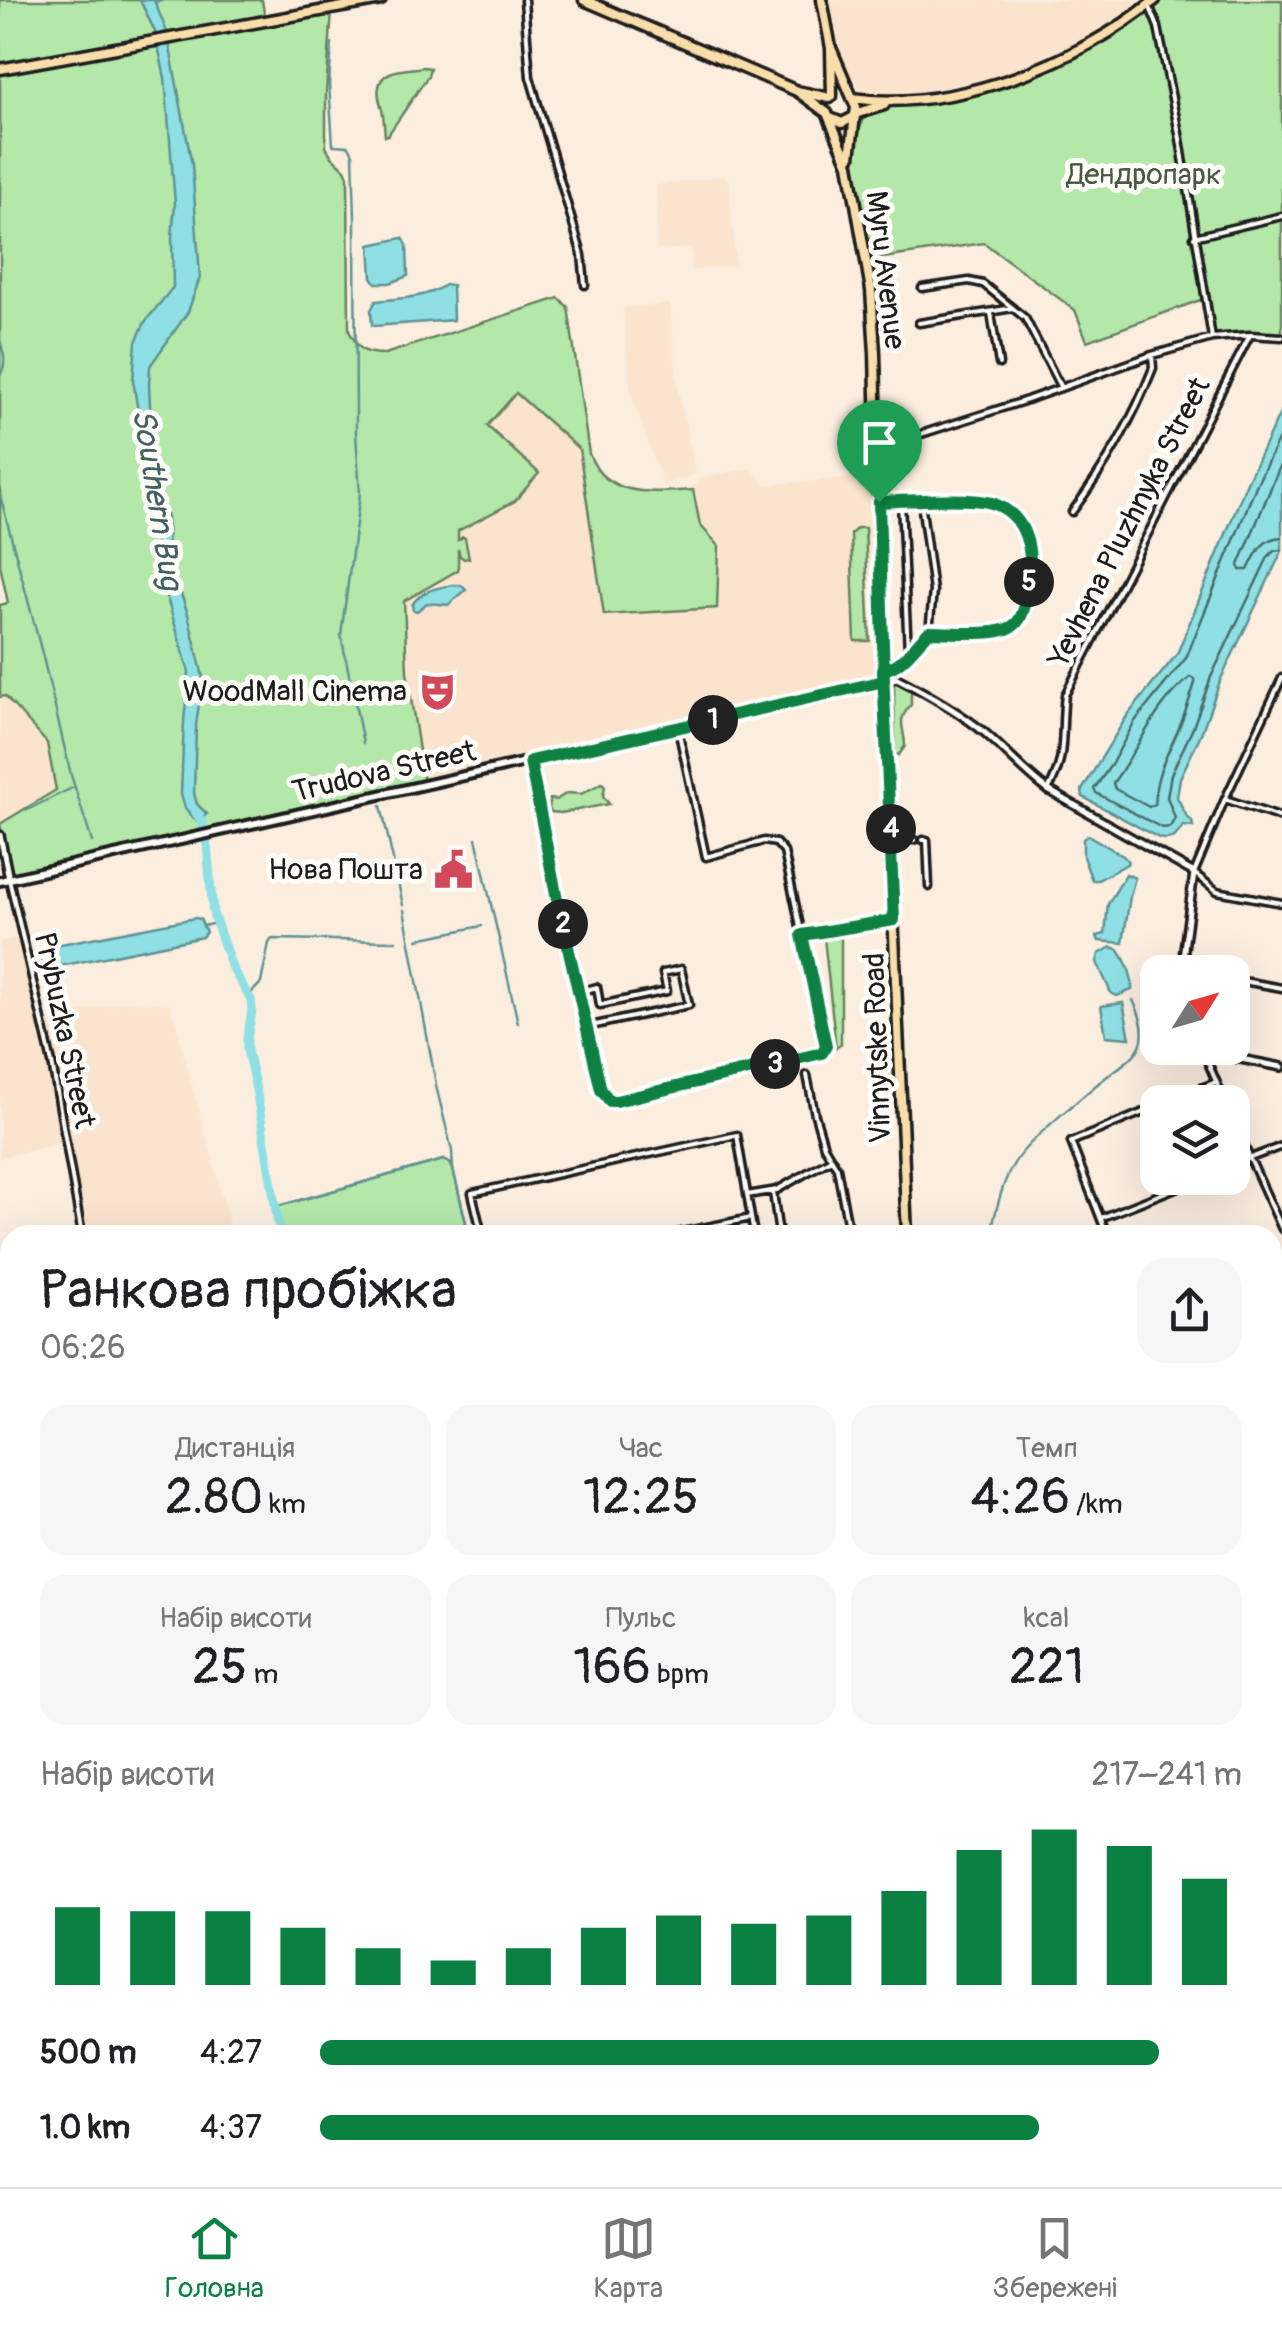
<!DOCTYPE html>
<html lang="uk">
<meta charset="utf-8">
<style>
body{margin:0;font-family:Pangolin,sans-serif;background:#f6f6f6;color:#202124;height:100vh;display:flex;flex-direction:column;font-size:38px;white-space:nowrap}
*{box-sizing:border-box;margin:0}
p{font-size:32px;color:#757577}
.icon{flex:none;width:55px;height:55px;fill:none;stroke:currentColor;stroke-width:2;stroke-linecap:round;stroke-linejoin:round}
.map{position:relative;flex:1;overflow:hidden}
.sheet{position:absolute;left:0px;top:1225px;width:1282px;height:962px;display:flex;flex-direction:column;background:#fff;border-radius:30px 30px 0 0;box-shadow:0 10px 40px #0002}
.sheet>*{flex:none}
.needle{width:65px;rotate:53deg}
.fabs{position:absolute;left:1140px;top:955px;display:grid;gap:20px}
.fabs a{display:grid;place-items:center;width:110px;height:110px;border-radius:20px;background:#fff;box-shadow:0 10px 40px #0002;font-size:50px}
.pin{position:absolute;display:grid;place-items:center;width:85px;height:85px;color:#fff;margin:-102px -42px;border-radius:50% 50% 50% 0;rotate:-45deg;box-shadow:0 0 10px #0007}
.pin .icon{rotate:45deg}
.km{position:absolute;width:50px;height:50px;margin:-25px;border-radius:50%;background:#222;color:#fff;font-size:28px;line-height:50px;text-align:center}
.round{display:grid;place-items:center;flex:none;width:105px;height:105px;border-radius:30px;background:#f6f6f6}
.headline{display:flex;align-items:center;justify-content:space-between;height:170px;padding:0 40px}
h1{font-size:55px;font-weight:600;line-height:75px}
.stats{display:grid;grid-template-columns:repeat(3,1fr);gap:15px;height:170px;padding:10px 40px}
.stats div{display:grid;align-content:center;border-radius:25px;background:#f6f6f6;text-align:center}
.stats b{font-size:50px;font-weight:600}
.stats small{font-size:28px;font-weight:400}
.stats p{font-size:28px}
.chart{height:280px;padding:20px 40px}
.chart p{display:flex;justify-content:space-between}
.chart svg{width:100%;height:180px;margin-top:10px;stroke:#0b8043;stroke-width:6}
ul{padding:0 40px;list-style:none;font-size:32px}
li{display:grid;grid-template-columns:160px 120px 1fr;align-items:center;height:75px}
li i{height:25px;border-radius:12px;background:#0b8043}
.tabs{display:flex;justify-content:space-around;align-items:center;height:140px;border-top:2px solid #e0e0e0;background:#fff;font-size:28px;color:#757577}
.tabs a{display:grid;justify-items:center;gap:5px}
.tabs .current{color:#0b8043}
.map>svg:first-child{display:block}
</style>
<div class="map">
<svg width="1282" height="2187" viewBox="0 0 1282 2187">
<rect width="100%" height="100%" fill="#fbeedf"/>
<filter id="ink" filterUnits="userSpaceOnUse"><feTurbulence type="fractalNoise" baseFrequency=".01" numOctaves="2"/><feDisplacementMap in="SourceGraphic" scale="20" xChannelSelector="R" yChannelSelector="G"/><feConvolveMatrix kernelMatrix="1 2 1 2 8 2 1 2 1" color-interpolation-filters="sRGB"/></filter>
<g filter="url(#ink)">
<path fill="#fae4ce" d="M 829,0 L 1152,0 L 1123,21 L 1076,49 L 1000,79 L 941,94 L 878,100 L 863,93 L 850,82 L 844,73 Z
M 724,176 L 729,181 L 736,266 L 692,270 L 691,248 L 657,250 L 657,185 Z
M 670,304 L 678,390 L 696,474 L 663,485 L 631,395 L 623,308 Z
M 516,393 L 579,449 L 604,615 L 700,525 L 693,490 L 701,478 L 750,468 L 765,485 L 876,476 L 881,679 L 424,783 L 407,672 L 404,601 L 458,570 L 458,531 L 515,501 L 539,473 L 486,426 Z
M 5,696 L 47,743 L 56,790 L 0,823 L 0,697 Z
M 23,937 L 52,1063 L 65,1142 L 0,1158 L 0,941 Z
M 124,1002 L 170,1004 L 227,1214 L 230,1235 L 86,1235 L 48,1019 Z
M 0,1366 L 10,1366 L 10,1503 L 2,1485 L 0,1485 Z"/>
<path fill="#b3e8a9" stroke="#688262" stroke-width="2.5" d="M 0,0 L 262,0 L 265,19 L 0,67 Z
M 1159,0 L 1282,0 L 1282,335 L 1267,333 L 1214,335 L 1206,298 L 1087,341 L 1075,310 L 984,243 L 869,260 L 851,163 L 852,144 L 864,119 L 880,109 L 893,104 L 942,98 L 1040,69 Z
M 332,11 L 326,93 L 326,147 L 332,157 L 345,169 L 348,176 L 349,331 C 359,350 363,354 385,354 L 559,298 L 568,307 L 589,454 C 592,460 596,469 601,474 C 624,497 664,492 693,490 L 700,525 L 719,546 L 717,608 L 604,615 L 579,449 L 516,393 L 487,426 L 539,473 L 515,501 L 458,531 L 458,540 L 463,537 L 465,538 L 469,558 L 464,559 L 460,556 L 458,549 L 458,570 L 404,601 L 407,672 L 424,783 L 11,876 L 0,824 L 56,790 L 47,743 L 5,696 L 0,697 L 0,605 L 8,603 L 0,565 L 0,71 Z
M 424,67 L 430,68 L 428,76 L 388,135 L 385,136 C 384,127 384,117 382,110 C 378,97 374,80 390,73 C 399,69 413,69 424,67 Z
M 857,528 L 865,528 L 870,641 L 855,641 L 851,534 Z
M 897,680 L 911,689 L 911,705 C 895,722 905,727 905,746 L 899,755 L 895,754 L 894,682 Z
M 602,783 L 605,786 L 603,796 L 609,804 L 561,813 L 551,812 L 549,808 L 550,799 L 556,800 L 567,793 L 581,794 Z
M 841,932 L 841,1044 L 836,1048 L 824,938 L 825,935 Z
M 443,1160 L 450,1163 L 453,1169 L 469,1235 L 280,1235 L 275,1207 Z
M 573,2178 L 833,2178 L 835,2187 L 576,2187 Z"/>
<path fill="#8ee0e4" stroke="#609294" stroke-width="2.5" d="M 140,0 L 154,0 L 167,32 L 192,165 L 200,277 L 188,312 L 150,366 L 149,385 L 153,469 L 167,518 L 168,556 L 188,614 L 203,677 L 196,725 L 194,793 L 197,804 L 207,814 L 197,822 L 185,808 L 181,794 L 184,721 L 189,672 L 156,561 L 156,530 L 147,504 L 141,463 L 138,412 L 133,380 L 136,342 L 145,322 L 173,287 L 172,237 L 175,204 L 165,78 L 155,32 Z
M 403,238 L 407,245 L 408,276 L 390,283 L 376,283 L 372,277 L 370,245 Z
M 445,285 L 452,285 L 453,320 L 374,326 L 372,325 L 371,310 L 376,301 C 400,298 424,299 445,285 Z
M 1282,409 L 1282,551 L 1220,681 L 1201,734 L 1180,778 L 1177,797 L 1187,817 L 1192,821 L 1193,827 L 1183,826 C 1176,837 1172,841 1159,838 L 1083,797 L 1082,790 L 1127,716 L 1177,654 L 1247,482 Z
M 453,585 L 461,585 L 466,590 L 448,605 L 427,603 L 417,611 L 413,610 L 412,605 C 421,590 437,588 453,585 Z
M 1088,835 L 1123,856 L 1128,861 L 1127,864 L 1098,880 L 1092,880 L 1083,857 L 1083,839 Z
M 1126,874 L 1135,878 L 1130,896 L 1123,943 L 1099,941 L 1097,936 L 1105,934 L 1108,904 Z
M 195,918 L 200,919 L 206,932 L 202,937 L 46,969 L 40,965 L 37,952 L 51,946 Z
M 1111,947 L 1118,949 C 1126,960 1133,976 1132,990 L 1117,996 L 1111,993 L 1097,962 L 1099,954 Z
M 1123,1003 L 1130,1038 L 1106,1036 L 1101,1006 Z"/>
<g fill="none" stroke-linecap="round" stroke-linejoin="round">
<path stroke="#4a6a6c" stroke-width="2.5" d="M 1282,432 L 1256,486 L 1186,658 L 1135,721 L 1111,765 L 1094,789 L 1096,793 L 1162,828 L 1170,827 L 1175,818 L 1167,797 L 1171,774 L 1192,730 L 1211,677 L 1268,557 L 1274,551 L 1282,550
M 1282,461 L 1239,565 L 1240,570 L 1248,570 C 1256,554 1261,538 1282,537
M 1191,677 L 1195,679 L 1195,683 C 1190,698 1185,714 1179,728 C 1168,754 1154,775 1155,804 L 1149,807 L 1115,789 L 1113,783 C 1139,748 1156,703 1191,677 Z"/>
<path stroke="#609294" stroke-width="2.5" d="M 158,2 L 163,0
M 332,43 L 329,84 L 333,145 L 349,146 L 353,154 L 355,218 L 356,433 L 360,494 L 341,635 L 363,743
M 0,340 C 4,354 7,363 0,376
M 0,495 L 42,653 L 71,775 L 92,842
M 381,806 L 403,905
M 27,810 L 74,787
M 476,838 L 518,1023
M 404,910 L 437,1090 L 452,1151 L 453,1169 L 469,1235
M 203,926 L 216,923
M 418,939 L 482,926
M 249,995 L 261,983 L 269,943 L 272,939 L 396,941
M 275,1207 L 443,1160 L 450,1163 L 452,1167
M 990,1235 C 998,1205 1003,1172 1025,1149 C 1046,1126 1072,1106 1095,1086 C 1129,1057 1159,1052 1133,1000
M 771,2178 L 774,2187
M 974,2187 L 974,2178"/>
<path stroke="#8ee0e4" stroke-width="9" d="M 196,813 L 202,822 L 207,844 L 213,913 L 232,968 L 251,1000 L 252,1011 L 247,1038 L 247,1050 L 257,1094 L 280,1235
M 573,2178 L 576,2187"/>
<defs>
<path id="minor" d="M 524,0 L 530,77 L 582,255 L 585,285
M 1149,5 L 1158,27 L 1180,139 L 1212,338
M 1194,237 L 1282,216
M 922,288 L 969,281 L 983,284 L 1025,318 L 1061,388
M 991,313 L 999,364
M 919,323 L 1013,308
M 877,439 L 915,436 L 1027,400 L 1152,355 L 1212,338 L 1250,335 L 1282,337
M 881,502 C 907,501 976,496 997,505 C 1034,521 1034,565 1026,599 C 1024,609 1022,620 1013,626 C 996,636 949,632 929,632
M 1072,512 C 1105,468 1133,419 1153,368 L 1152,355
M 908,652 L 929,632 L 933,591 L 921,502
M 886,669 L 899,664 L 908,652 L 901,502
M 1282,678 L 1225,799 L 1194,873 L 1217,891 L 1282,903
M 530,761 L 555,891 L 601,1091 C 605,1098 608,1101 616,1101 L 822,1053 L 826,1046 L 784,852 L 776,843 L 764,841 L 706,857 L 678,729
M 1048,790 C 1068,757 1060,732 1065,695 L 1250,335
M 1225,799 L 1282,818
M 891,838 L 914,840
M 923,840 L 927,840 L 929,887
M 9,879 L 52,1063 L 82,1235
M 802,935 L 891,920
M 1181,970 L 1194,972
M 1232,979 L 1282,988
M 578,992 L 597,987 L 600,1005 L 667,991 L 663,973 L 681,969 L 689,1005 L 586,1027
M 1203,1051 L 1225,1102
M 807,1075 L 815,1115 L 824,1146 L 837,1168 L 847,1222 L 857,1235
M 1166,1102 L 1216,1082
M 1232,1119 L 1282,1229
M 1232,1165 L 1282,1146
M 773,1192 L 779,1235
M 747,1195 L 777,1190 L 831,1159
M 1101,1218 L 1201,1178
M 482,1235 L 472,1193 L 737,1135 L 754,1235
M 668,1235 L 751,1218
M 1107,1235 L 1071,1142 L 1158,1106
M 1272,1313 L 1282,1309
M 1272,1357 L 1282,1369
M 0,1364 L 8,1364
M 1272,1416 L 1282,1398
M 1272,1424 L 1282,1426
M 1272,1464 L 1282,1471
M 1272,1575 L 1282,1581
M 0,1699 L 10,1689
M 1272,1710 L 1282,1710
M 1272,1744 C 1282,1774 1279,1802 1272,1832
M 0,1772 L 10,1769
M 0,1805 L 10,1843
M 0,1874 L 10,1872
M 1272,1904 L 1282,1908
M 0,1980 L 10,1977
M 1272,2020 L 1282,2018
M 1272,2044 L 1282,2047
M 1272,2161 L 1282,2162
M 855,2178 L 857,2187
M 940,2178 L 941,2187
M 1098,2178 L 1098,2187
M 1239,2178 L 1242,2187"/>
<path id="tertiary" d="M 883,681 L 897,678 C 926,693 958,711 984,732 C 1006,751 1025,773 1048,790 L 1194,873 L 1181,972
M 0,835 L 9,879
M 1184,1048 L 1282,1067
M 0,2184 L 1,2187"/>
<path id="secondary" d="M 0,881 L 883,681"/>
<path id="primary" d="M 584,0 L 797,91 L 830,98
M 822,0 L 831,48 L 832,96
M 831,48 L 856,107 L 850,157
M 0,69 L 381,0
M 797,91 L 827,113 L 849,164 L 871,290 L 875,353 L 883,681 L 907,1235
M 852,98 C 953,113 1078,63 1155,0
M 855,114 L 884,105
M 830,118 L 842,123 L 854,117
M 1272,1665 L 1282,1674"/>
</defs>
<use href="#minor" stroke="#1c1c1c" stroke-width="11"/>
<use href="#tertiary" stroke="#1c1c1c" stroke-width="12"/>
<use href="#secondary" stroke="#1c1c1c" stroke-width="14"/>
<use href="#primary" stroke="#1c1c1c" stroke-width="15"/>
<use href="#minor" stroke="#fdfcf7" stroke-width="4"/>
<use href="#tertiary" stroke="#fdfcf7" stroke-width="5"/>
<use href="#secondary" stroke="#fdfcf7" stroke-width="6"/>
<use href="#primary" stroke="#f9deab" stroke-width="8"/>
</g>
</g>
<g fill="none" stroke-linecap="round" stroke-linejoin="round" filter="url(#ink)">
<defs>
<path id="route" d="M 879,502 L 884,681 L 530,761 L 557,899 L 601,1090 L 610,1101 L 616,1101 L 822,1053 L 826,1046 L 802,935 L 894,920 L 883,670 C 903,666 914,646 929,632 C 950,632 997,637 1013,626 C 1022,620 1024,608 1027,598 C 1034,564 1033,519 995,504 C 973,496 905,501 879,502"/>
</defs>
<use href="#route" stroke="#fff" stroke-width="20"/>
<use href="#route" stroke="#0b8043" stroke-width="12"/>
</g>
<defs>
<symbol id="theatre-bare" viewBox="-9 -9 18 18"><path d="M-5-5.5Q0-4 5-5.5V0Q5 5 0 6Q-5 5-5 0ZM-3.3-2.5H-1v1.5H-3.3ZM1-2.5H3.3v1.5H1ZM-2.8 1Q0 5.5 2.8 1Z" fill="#d1495b" stroke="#fdfcf7" stroke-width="2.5" paint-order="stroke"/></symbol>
<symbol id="civic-bare" viewBox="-9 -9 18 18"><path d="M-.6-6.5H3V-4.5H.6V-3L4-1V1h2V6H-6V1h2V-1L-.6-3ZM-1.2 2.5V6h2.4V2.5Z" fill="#d1495b" stroke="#fdfcf7" stroke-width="2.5" paint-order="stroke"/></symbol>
</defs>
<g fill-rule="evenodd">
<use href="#theatre-bare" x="410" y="664" width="55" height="55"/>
<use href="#civic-bare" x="426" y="842" width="55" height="55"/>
</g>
<g text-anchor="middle" stroke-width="10" stroke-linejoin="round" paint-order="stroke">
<g font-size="30" fill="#495946" stroke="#fdfcf7">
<text x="1144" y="184">Дендропарк</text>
</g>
<g font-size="30" fill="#1c1c1c" stroke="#fdfcf7">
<text transform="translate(886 270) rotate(83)" y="10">Myru Avenue</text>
<text transform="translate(1129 522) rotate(-63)" y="10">Yevhena Pluzhnyka Street</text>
<text transform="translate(384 771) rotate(-13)" y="10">Trudova Street</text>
<text transform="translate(65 1030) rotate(78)" y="10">Prybuzka Street</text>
<text transform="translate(877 1048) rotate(-92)" y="10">Vinnytske Road</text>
</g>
<g font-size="30" fill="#1c1c1c" stroke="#fdfcf7" text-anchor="end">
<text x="407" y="701">WoodMall Cinema</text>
<text x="423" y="879">Нова Пошта</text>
</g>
<g font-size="32" font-style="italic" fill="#446162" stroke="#fdfcf7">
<text transform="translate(158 499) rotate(81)" y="11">Southern Bug</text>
</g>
</g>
</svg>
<div class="fabs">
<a><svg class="needle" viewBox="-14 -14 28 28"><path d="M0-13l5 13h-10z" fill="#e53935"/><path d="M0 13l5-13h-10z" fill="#757577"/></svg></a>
<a><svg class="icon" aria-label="layers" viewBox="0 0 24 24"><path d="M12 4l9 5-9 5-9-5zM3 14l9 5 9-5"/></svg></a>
</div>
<div class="pin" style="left:879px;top:502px;background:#1e9e55"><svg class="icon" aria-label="arrive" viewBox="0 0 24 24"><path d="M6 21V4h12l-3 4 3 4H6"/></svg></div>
<b class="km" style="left:713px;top:720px">1</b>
<b class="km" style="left:563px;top:924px">2</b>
<b class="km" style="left:775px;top:1064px">3</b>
<b class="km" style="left:891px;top:829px">4</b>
<b class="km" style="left:1029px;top:582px">5</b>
<section class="sheet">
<div class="headline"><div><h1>Ранкова пробіжка</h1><p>06:26</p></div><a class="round"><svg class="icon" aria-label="share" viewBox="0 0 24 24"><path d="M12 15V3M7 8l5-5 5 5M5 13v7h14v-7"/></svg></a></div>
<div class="stats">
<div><p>Дистанція</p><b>2.80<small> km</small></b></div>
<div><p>Час</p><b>12:25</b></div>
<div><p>Темп</p><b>4:26<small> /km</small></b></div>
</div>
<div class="stats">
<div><p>Набір висоти</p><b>25<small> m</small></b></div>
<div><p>Пульс</p><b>166<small> bpm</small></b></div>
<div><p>kcal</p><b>221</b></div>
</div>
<div class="chart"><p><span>Набір висоти</span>217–241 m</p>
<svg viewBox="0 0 160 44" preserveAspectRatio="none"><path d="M5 44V25M15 44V26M25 44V26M35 44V30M45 44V35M55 44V38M65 44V35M75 44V30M85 44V27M95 44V29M105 44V27M115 44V21M125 44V11M135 44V6M145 44V10M155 44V18"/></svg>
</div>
<ul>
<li><b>500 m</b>4:27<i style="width:91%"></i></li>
<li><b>1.0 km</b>4:37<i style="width:78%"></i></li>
</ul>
</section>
</div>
<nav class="tabs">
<a class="current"><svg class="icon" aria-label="home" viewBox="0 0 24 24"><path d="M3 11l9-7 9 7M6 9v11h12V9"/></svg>Головна</a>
<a><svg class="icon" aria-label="map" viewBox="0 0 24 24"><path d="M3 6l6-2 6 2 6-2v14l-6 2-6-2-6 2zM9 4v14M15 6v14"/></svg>Карта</a>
<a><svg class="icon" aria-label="saved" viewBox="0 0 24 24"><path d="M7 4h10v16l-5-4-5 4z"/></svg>Збережені</a>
</nav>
